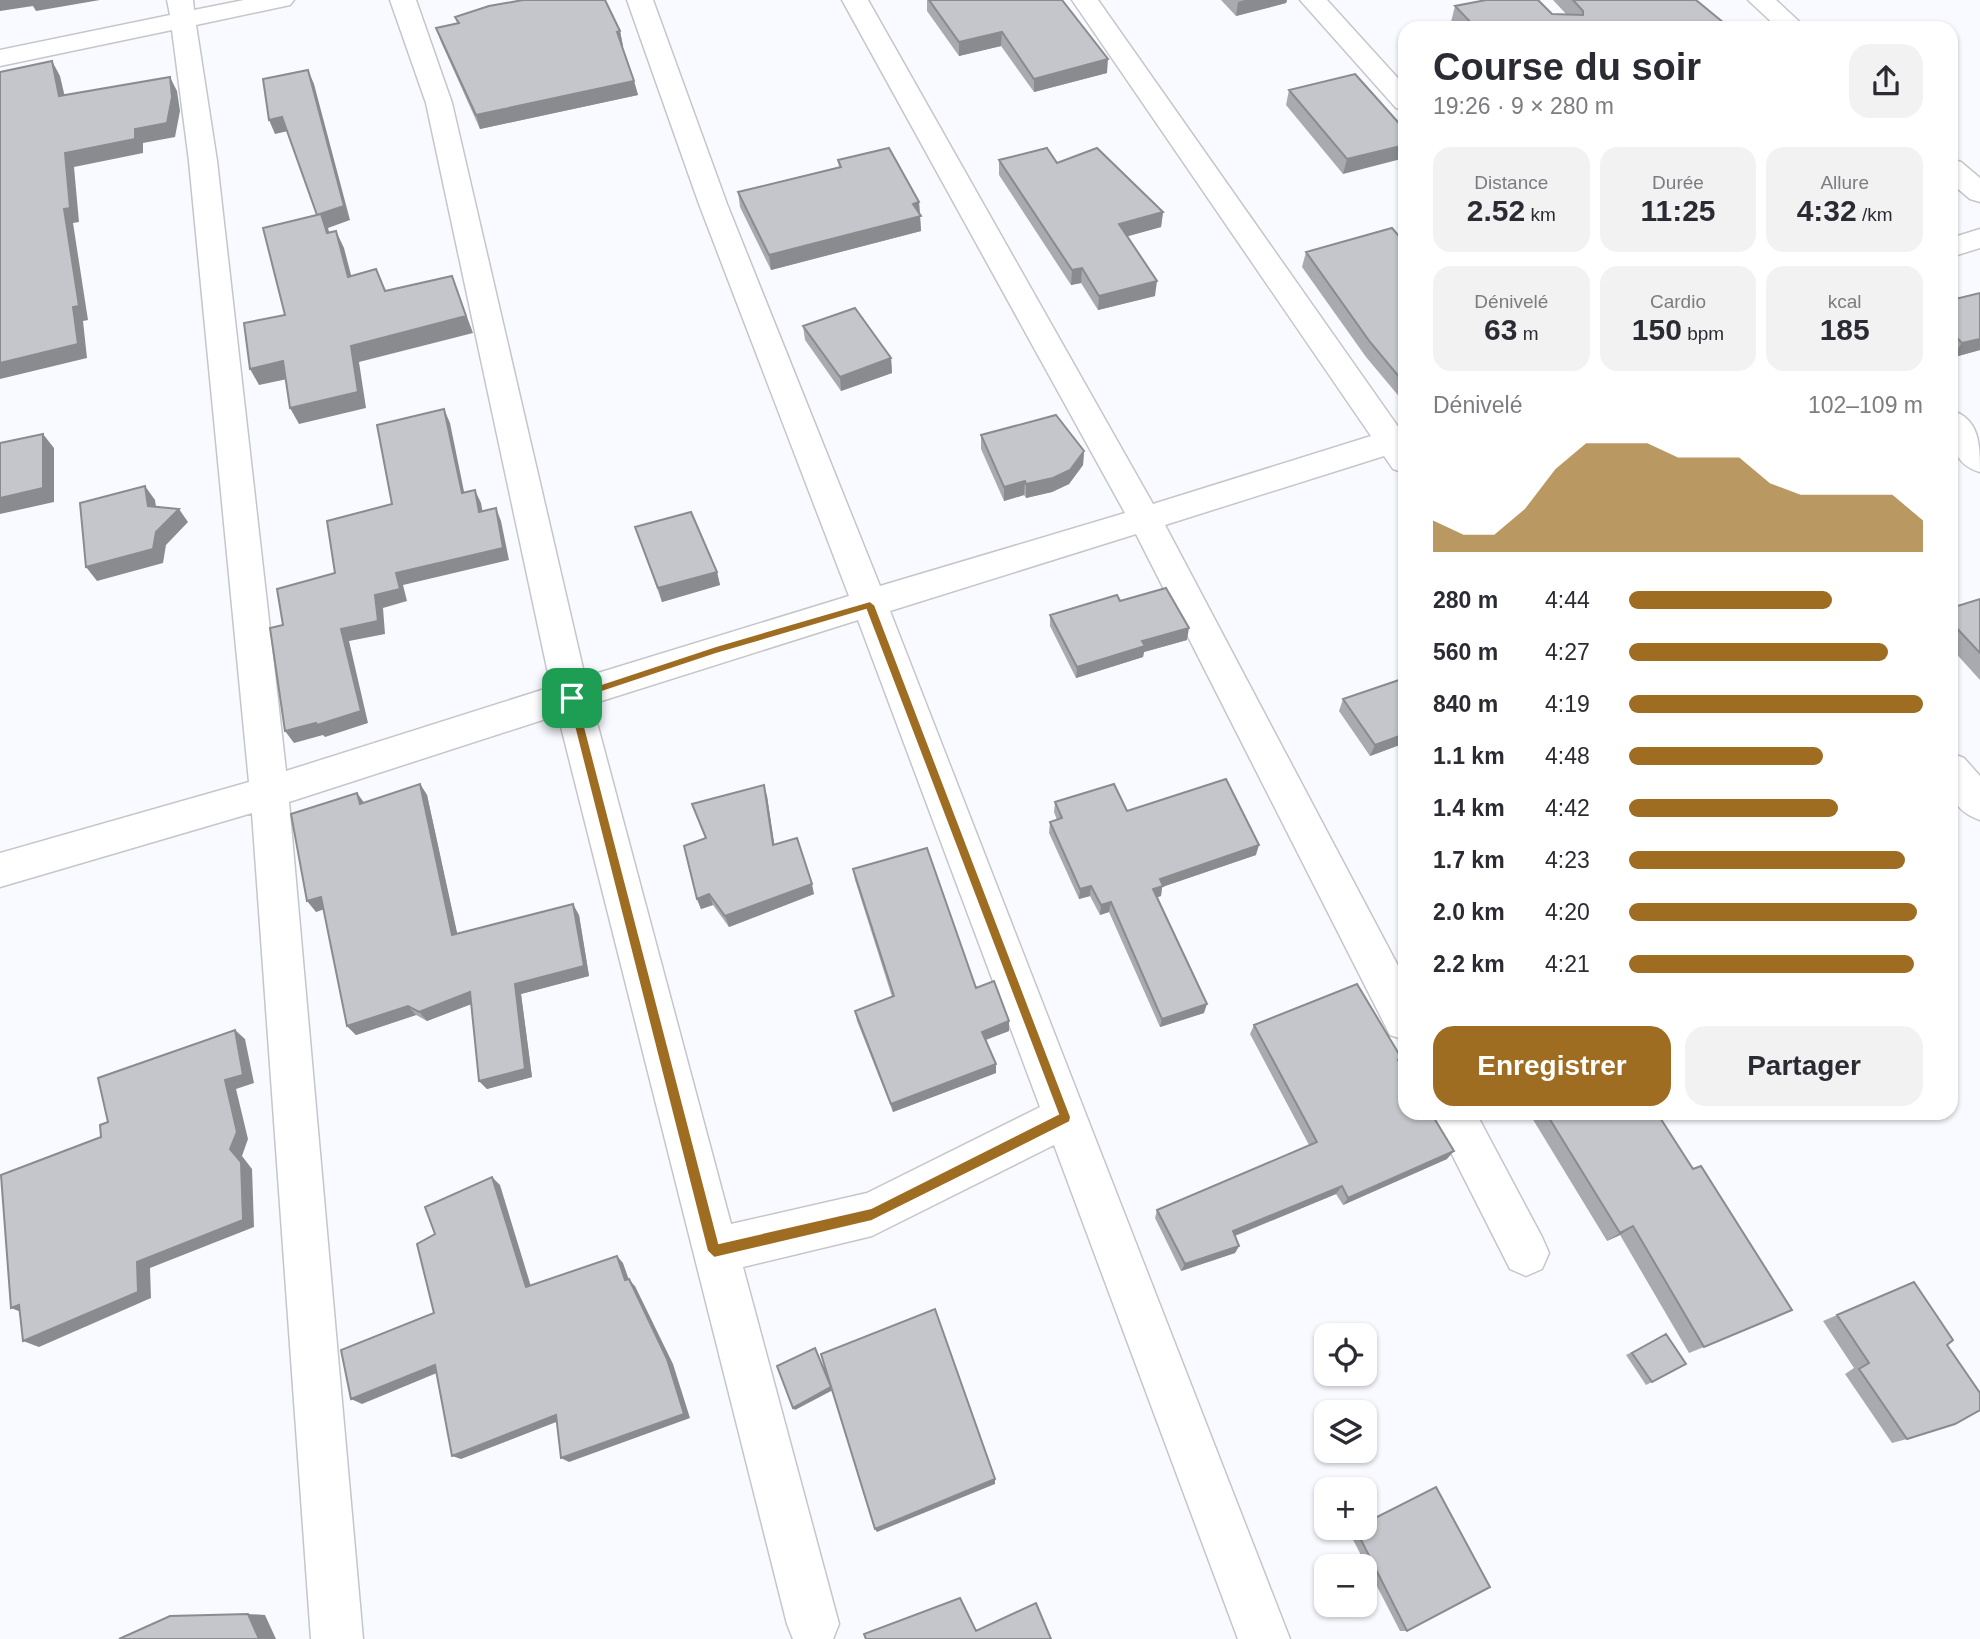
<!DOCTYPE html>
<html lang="fr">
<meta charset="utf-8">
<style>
body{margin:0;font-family:Helvetica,sans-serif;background:#f2f2f3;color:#2b2b33;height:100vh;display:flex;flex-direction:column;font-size:26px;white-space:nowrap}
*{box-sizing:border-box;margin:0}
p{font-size:23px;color:#7c7c81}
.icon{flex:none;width:38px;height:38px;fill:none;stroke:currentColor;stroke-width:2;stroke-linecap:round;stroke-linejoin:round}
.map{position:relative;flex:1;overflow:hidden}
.side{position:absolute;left:1398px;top:21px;width:560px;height:1099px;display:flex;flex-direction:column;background:#fff;border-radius:21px;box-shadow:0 2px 5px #0004}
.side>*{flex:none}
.buttons{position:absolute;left:1314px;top:1323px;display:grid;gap:14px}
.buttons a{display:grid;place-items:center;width:63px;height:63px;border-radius:14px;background:#fff;box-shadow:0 2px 5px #0004;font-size:35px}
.pin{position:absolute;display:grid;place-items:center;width:60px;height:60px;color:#fff;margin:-30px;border-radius:14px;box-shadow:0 4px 10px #0006}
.round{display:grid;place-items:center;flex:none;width:74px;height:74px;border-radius:21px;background:#f2f2f3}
.head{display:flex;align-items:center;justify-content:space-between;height:119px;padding:0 35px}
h1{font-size:38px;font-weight:800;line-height:52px}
.metrics{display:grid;grid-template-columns:repeat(3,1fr);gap:10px;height:119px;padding:7px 35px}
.metrics div{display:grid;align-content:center;border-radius:18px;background:#f2f2f3;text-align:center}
.metrics b{font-size:30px;font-weight:800}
.metrics small{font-size:19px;font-weight:400}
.metrics p{font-size:19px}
.chart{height:196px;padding:14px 35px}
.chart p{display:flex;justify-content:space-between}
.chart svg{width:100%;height:126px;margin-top:7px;fill:#9e6d21;opacity:.7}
.button{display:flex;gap:14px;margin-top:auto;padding:14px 35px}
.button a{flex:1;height:80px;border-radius:21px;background:#9e6d21;color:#fff;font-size:28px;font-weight:800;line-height:80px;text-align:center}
.button a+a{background:#f2f2f3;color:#2b2b33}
ul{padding:0 35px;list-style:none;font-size:23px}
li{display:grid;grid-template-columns:112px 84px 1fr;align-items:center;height:52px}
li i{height:18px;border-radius:9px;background:#9e6d21}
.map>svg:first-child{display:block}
</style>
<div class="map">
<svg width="1980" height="1639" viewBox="0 0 1980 1639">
<rect width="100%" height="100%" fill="#f9faff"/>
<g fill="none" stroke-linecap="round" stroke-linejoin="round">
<defs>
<path id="street" d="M 167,0 L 193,0 L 194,10 L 244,0 L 294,0 L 290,5 L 196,25 L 217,161 L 286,771 L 551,687 L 426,103 L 390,0 L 416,0 L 452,103 L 585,677 L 849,596 L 699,204 L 627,0 L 653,0 L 727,204 L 880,586 L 1125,513 L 842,0 L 868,0 L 1153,504 L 1371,436 L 1072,0 L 1098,0 L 1399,428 L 1405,426 L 1405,473 L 1393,469 L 1384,456 L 1165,525 L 1405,979 L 1405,1040 L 1390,1035 L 1136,534 L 890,611 L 1290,1639 L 1238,1639 L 1054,1145 L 872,1236 L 743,1267 L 839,1624 L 833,1639 L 793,1639 L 787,1624 L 558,715 L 289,802 L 363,1639 L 311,1639 L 252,813 L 0,887 L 0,853 L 249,782 L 189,161 L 172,30 L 0,66 L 0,50 L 170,15 ZM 858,620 L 1040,1107 L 867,1193 L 731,1224 L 592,704 Z
M 1300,0 L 1327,0 L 1405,86 L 1405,110 L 1396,108 Z
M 1748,0 L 1776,0 L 1806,28 L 1778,28 Z
M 1951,159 L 1961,162 L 1980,178 L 1980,202 L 1970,199 L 1951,183 Z
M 1980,229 L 1980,248 L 1951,257 L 1951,238 Z
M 1951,410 C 1980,419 1980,445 1980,472 C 1949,463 1951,436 1951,410 Z
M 1951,753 L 1964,758 L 1980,776 L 1980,820 C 1945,808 1951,784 1951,753 Z
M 1431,1113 L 1476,1113 L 1542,1237 L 1549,1253 L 1542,1269 L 1526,1276 L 1510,1269 Z"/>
</defs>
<use href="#street" stroke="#c5c6ca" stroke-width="3"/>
<use href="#street" fill="#fff" fill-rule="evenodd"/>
</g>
<path fill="#a9aaaf" d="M 927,0 L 1062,0 L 1107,73 L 1034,92 L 1001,46 L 959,56 L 927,11 Z
M 1221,0 L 1287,0 L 1286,3 L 1236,16 Z
M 1553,0 L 1696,0 L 1730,28 L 1457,28 L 1451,22 L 1455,6 L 1552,14 L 1567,15 Z
M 455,17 L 620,31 L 623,46 L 622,46 L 634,81 L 638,95 L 480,129 L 441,42 L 436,28 L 457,23 Z
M 1289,90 L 1405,130 L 1343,174 L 1286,105 Z
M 838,160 L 919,202 L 921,231 L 771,270 L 740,207 L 738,192 L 839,167 Z
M 999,160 L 1057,163 L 1163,212 L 1161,227 L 1127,236 L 1155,296 L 1098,310 L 1081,283 L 1071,285 L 999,175 Z
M 1405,243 L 1405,399 L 1402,400 L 1366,357 L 1302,267 L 1306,252 Z
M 1980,293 L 1980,350 L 1951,358 L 1951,300 Z
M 803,326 L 891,358 L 892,373 L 841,391 L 805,340 Z
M 981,435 L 1084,451 L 1083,465 L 1069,484 L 1052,492 L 1026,498 L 1024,495 L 1004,501 L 981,449 Z
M 635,527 L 717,572 L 720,585 L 662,602 Z
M 1980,599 L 1980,680 L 1951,648 L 1951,608 Z
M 1120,601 L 1187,640 L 1144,652 L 1143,657 L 1076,678 L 1050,626 L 1050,615 Z
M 1405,678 L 1405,743 L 1370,756 L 1339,711 L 1343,699 Z
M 420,784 L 427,795 L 457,934 L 579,915 L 589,976 L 521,994 L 532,1077 L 487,1089 L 479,1081 L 471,1004 L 427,1021 L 416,1015 L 356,1035 L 347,1026 L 324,909 L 316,912 L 357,793 L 364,803 Z
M 767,796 L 774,844 L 814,894 L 729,927 L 713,905 L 701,909 L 697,899 L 706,838 L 692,804 Z
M 1055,802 L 1127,811 L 1256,855 L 1162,887 L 1161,896 L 1157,897 L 1204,1013 L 1160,1027 L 1109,912 L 1100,915 L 1090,896 L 1079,899 L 1049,833 L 1050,822 L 1057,820 L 1054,812 Z
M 853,869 L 976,988 L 1009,1031 L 986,1040 L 996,1073 L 893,1112 L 857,1021 L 855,1011 L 892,997 L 855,880 Z
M 1254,1025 L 1402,1059 L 1400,1062 L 1447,1159 L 1343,1205 L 1336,1194 L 1235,1236 L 1239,1246 L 1235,1253 L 1181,1271 L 1155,1218 L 1157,1210 L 1309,1145 L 1250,1034 Z
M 1529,1113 L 1657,1113 L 1776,1318 L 1689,1353 L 1620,1235 L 1607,1241 Z
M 1914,1282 L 1947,1345 L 1907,1439 L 1892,1443 L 1845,1374 L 1854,1368 L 1823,1321 Z
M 1666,1334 L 1652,1382 L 1646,1385 L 1626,1355 Z
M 1436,1487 L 1407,1631 L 1400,1631 L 1348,1530 L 1353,1528 L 1365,1528 L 1365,1522 Z"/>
<path fill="#8a8b8e" d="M 0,0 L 100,0 L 36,11 L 33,6 L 0,11 Z
M 1245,0 L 1287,0 L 1286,3 L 1236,16 L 1238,2 Z
M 620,31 L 623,46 L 620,46 L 617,32 Z
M 1002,32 L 1001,46 L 959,56 L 959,42 Z
M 1108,59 L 1107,73 L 1034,92 L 1034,79 Z
M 52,61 L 60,76 L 68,110 L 59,96 Z
M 308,70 L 314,84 L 350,220 L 328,228 L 334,250 L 317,215 Z
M 170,77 L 177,91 L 180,111 L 175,137 L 143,143 L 143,153 L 74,167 L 79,222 L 73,223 L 88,320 L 83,321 L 87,358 L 0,379 L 0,363 L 73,307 L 64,209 L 65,153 L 135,129 Z
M 634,81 L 638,95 L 480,129 L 476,115 Z
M 282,117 L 288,131 L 275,134 L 269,120 Z
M 1405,145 L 1405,158 L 1343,174 L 1347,159 Z
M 919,202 L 921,231 L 771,270 L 769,255 Z
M 1163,212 L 1161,227 L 1118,239 L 1119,224 Z
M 336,231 L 344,248 L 356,294 L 348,277 Z
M 1082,268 L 1081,283 L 1071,285 L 1072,270 Z
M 452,276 L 473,333 L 359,362 L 366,408 L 299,424 L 290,408 L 351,346 Z
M 1157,281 L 1155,296 L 1098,310 L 1099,296 Z
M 1980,339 L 1980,350 L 1951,358 L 1962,343 Z
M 891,358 L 892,373 L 841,391 L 840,377 Z
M 283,361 L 292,378 L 259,385 L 250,369 Z
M 444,409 L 450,423 L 467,506 L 462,493 Z
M 43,434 L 54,448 L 54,502 L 0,514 L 0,498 Z
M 1084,451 L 1083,465 L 1069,484 L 1052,492 L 1026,498 L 1026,484 Z
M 1025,481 L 1024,495 L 1004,501 L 1004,487 Z
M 145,486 L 155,500 L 158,520 L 148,506 Z
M 475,490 L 481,503 L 485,525 L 479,512 Z
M 496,508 L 501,521 L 509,560 L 403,585 L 407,601 L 383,608 L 385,634 L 349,641 L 368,723 L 325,737 L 323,735 L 294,743 L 285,731 L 341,629 L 375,595 L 396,573 Z
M 179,509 L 188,522 L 166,545 L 163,563 L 97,581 L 86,567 L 156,532 Z
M 717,572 L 720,585 L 662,602 L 658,588 Z
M 1189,628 L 1187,640 L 1144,652 L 1143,657 L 1076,678 L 1077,667 L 1142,641 Z
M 1405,734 L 1405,743 L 1370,756 L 1375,745 Z
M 420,784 L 427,795 L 460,946 L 452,935 Z
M 764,785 L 767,796 L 776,855 L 773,845 Z
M 357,793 L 365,804 L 360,804 Z
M 1259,845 L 1256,855 L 1162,887 L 1161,896 L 1151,899 L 1153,889 L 1160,879 Z
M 812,884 L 814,894 L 729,927 L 725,916 Z
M 1091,886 L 1090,896 L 1079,899 L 1080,889 Z
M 709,894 L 713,905 L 701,909 L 697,899 Z
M 321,897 L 330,907 L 316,912 L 307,901 Z
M 1111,902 L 1109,912 L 1100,915 L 1101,905 Z
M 573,904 L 579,915 L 589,976 L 521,994 L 532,1077 L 487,1089 L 479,1081 L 515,984 Z
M 470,992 L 477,1002 L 427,1021 L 419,1012 Z
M 1207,1004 L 1204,1013 L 1160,1027 L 1162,1019 Z
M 408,1006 L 416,1015 L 356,1035 L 347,1026 Z
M 1009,1021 L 1009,1031 L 982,1041 L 982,1032 Z
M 235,1030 L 245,1039 L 254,1083 L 236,1089 L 248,1139 L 242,1156 L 252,1169 L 254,1227 L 150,1268 L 151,1298 L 39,1347 L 23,1341 L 137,1262 L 230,1149 L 225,1080 Z
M 996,1064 L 996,1073 L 893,1112 L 891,1104 Z
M 1454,1151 L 1447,1159 L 1343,1205 L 1348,1198 Z
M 492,1177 L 500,1185 L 533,1293 L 526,1287 Z
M 1342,1186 L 1336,1194 L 1229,1238 L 1233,1231 Z
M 1633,1226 L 1620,1235 L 1607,1241 L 1620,1233 Z
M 1239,1246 L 1235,1253 L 1181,1271 L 1185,1264 Z
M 617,1256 L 623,1263 L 629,1280 L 635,1286 L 673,1364 L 690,1418 L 569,1462 L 561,1458 L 625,1280 Z
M 19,1305 L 26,1314 L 11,1308 Z
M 435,1365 L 444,1370 L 362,1404 L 351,1399 Z
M 831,1387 L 833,1390 L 795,1410 L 793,1408 Z
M 556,1415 L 564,1419 L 461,1459 L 452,1456 Z
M 995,1479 L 995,1484 L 877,1532 L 875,1529 Z
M 248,1614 L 265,1615 L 276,1639 L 259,1639 Z"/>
<path fill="#c5c6cb" stroke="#8a8b8e" stroke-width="2" d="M 523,0 L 605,0 L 620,31 L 617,32 L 634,81 L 476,115 L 436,28 L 459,23 L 455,17 L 489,6 Z
M 929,0 L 1062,0 L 1108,59 L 1034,79 L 1002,32 L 959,42 Z
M 1486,0 L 1538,0 L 1552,14 L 1583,15 L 1583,11 L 1573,0 L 1696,0 L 1730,28 L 1476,28 L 1455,6 Z
M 52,61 L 59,96 L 170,77 L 172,97 L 167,123 L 135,129 L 135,139 L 65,153 L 70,208 L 64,209 L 79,306 L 73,307 L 78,344 L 0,363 L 0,72 Z
M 308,70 L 344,206 L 317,215 L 282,117 L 269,120 L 263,79 Z
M 1355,74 L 1405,130 L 1405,145 L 1347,159 L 1289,90 Z
M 889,148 L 919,202 L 913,204 L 921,216 L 769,255 L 738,192 L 841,167 L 838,160 Z
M 1047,148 L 1057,163 L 1097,148 L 1163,212 L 1119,224 L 1157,281 L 1099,296 L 1082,268 L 1072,270 L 999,160 Z
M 321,214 L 327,233 L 336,231 L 348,277 L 376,269 L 385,291 L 452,276 L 466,316 L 351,346 L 358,392 L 290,408 L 283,361 L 250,369 L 244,323 L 285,315 L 263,228 Z
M 1392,228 L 1405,243 L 1405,384 L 1370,342 L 1306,252 Z
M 1980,293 L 1980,339 L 1962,343 L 1951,332 L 1951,300 Z
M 855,308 L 891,358 L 840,377 L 803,326 Z
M 444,409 L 462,493 L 475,490 L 479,512 L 496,508 L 503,548 L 396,573 L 400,589 L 375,595 L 378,621 L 341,629 L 361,711 L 317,725 L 316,723 L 285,731 L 270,628 L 283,625 L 277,589 L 335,573 L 327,521 L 392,504 L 377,425 Z
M 1056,415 L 1084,451 L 1070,470 L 1053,478 L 1026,484 L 1025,481 L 1004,487 L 981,435 Z
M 43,434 L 43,488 L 0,498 L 0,443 Z
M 145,486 L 148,506 L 179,509 L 156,532 L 153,549 L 86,567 L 80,503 Z
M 691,512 L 717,572 L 658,588 L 635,527 Z
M 1166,588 L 1189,628 L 1142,641 L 1145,646 L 1077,667 L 1050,615 L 1117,595 L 1120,601 Z
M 1980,599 L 1980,653 L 1951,622 L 1951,608 Z
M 1405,678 L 1405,734 L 1375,745 L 1343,699 Z
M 1226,779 L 1259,845 L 1160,879 L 1163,886 L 1153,889 L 1207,1004 L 1162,1019 L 1111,902 L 1101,905 L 1091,886 L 1080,889 L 1050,822 L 1062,818 L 1055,802 L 1114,784 L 1127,811 Z
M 420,784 L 452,935 L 573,904 L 584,966 L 515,984 L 525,1069 L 479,1081 L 470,992 L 419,1012 L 408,1006 L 347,1026 L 321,897 L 307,901 L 291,814 L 357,793 L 360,804 Z
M 764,785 L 773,845 L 797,838 L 812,884 L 725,916 L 709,894 L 697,899 L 684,846 L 706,838 L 692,804 Z
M 927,848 L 976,988 L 994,981 L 1009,1021 L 982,1032 L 996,1064 L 891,1104 L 855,1011 L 894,996 L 853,869 Z
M 1357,984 L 1402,1059 L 1398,1060 L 1405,1071 L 1405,1113 L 1431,1113 L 1454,1151 L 1348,1198 L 1342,1186 L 1233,1231 L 1239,1246 L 1185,1264 L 1157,1210 L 1317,1142 L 1254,1025 Z
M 235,1030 L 243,1075 L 225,1080 L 237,1132 L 230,1149 L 241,1162 L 243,1220 L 137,1262 L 138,1292 L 23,1341 L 19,1305 L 11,1308 L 1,1175 L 101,1137 L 100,1125 L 108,1122 L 98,1078 Z
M 1546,1113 L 1657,1113 L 1693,1169 L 1701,1166 L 1792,1310 L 1704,1347 L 1633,1226 L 1620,1233 Z
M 492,1177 L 526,1287 L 617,1256 L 625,1280 L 629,1279 L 667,1359 L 684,1414 L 561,1458 L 556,1415 L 452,1456 L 435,1365 L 351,1399 L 341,1350 L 434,1313 L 417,1244 L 435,1234 L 425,1207 Z
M 1914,1282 L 1953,1340 L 1947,1345 L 1980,1393 L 1980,1410 L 1955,1424 L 1907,1439 L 1859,1369 L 1869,1363 L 1837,1315 Z
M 935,1309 L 995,1479 L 875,1529 L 821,1354 Z
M 1666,1334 L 1686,1364 L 1652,1382 L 1632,1353 Z
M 815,1348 L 831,1387 L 793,1408 L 777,1366 Z
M 1436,1487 L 1490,1587 L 1407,1631 L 1355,1528 L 1365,1528 L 1365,1523 Z
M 960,1598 L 976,1631 L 1036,1603 L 1051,1639 L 866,1639 L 864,1634 Z
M 248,1614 L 259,1639 L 119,1639 L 170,1616 Z"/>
<path fill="#9e6d21" stroke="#fff" stroke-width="2" fill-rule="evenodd" d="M 870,601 L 875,605 L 1071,1117 L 1070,1122 L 872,1221 L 714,1258 L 707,1251 L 567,698 L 568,695 L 716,646 ZM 866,610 L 1058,1114 L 871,1208 L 719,1243 L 578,700 L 716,654 Z"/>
</svg>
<div class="buttons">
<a><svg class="icon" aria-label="locate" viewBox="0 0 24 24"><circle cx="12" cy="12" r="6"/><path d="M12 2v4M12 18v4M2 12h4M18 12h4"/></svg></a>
<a><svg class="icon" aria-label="layers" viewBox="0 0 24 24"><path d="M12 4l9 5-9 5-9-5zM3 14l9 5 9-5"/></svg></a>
<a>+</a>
<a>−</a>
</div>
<div class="pin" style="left:572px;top:698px;background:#1e9e55"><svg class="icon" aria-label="arrive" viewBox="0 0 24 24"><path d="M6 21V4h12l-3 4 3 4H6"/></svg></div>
<section class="side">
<div class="head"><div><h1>Course du soir</h1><p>19:26 · 9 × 280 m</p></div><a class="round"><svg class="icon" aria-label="share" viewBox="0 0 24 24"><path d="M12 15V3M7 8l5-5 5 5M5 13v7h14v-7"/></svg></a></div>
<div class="metrics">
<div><p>Distance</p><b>2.52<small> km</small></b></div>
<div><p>Durée</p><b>11:25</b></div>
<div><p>Allure</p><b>4:32<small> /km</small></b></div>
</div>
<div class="metrics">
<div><p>Dénivelé</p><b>63<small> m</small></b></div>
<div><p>Cardio</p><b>150<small> bpm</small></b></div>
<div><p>kcal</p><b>185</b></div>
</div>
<div class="chart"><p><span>Dénivelé</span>102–109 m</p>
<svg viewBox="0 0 160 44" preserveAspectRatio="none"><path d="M0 44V33L10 38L20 38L30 29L40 15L50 6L60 6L70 6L80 11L90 11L100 11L110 20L120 24L130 24L140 24L150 24L160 33V44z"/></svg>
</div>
<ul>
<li><b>280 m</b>4:44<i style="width:69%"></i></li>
<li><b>560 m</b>4:27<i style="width:88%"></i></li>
<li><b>840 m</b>4:19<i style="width:100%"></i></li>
<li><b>1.1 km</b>4:48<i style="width:66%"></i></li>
<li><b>1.4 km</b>4:42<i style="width:71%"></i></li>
<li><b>1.7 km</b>4:23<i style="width:94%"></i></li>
<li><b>2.0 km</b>4:20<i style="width:98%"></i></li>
<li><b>2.2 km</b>4:21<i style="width:97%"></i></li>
</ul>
<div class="button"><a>Enregistrer</a><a>Partager</a></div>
</section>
</div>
